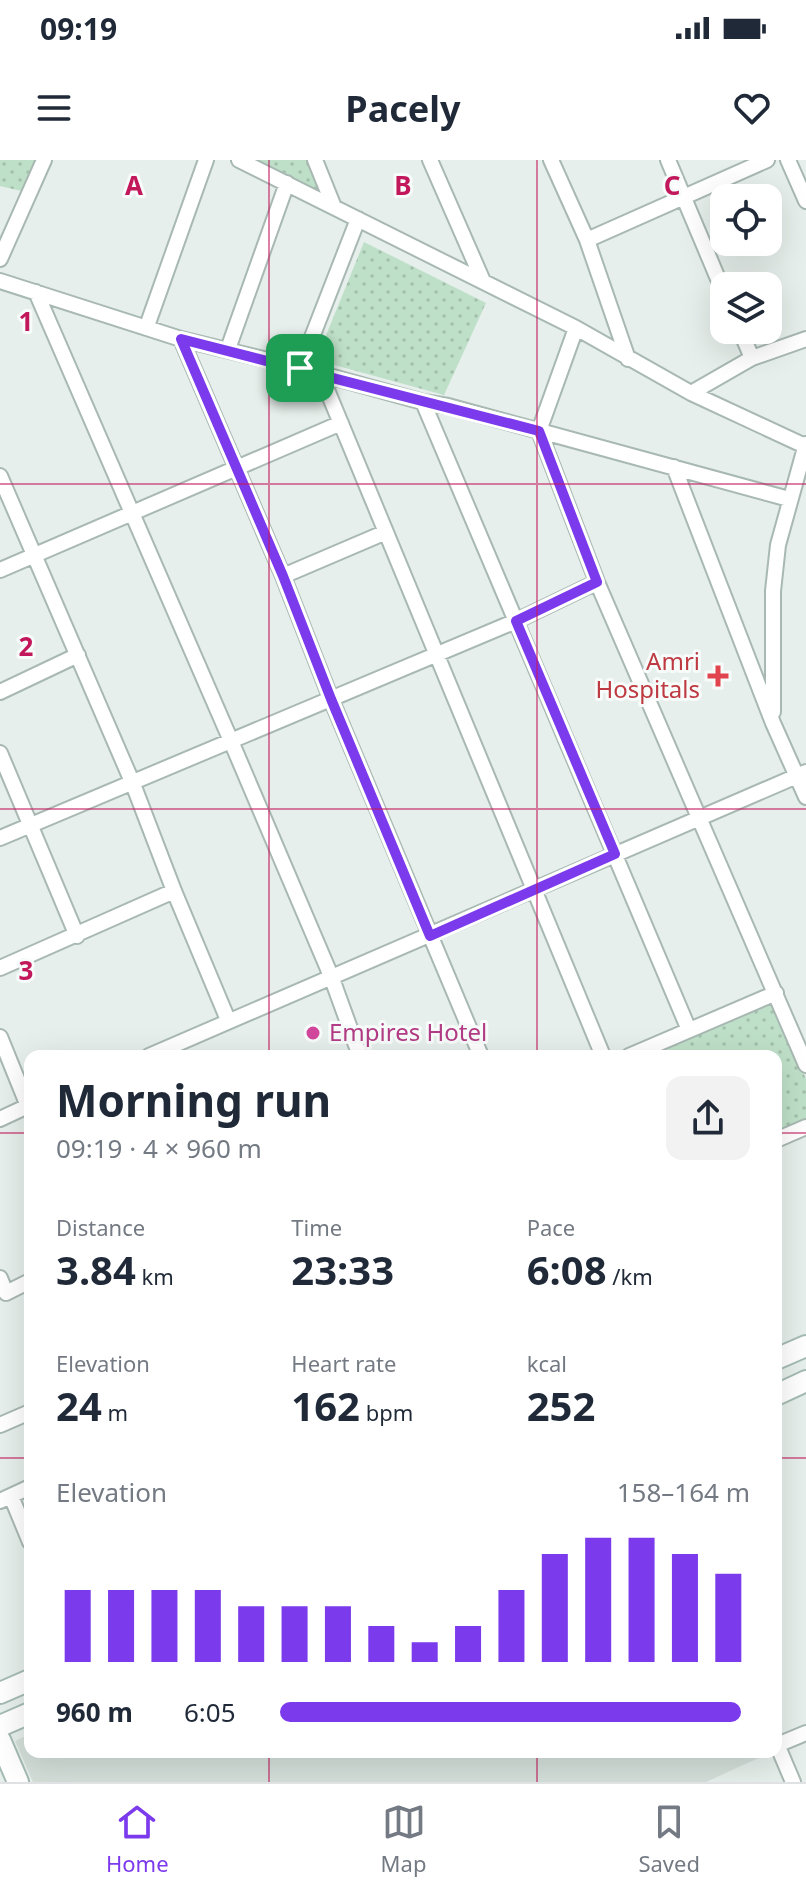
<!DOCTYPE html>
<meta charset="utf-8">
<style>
body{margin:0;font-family:"Noto Sans",sans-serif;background:#f2f2f3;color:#1f2937;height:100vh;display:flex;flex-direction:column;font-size:30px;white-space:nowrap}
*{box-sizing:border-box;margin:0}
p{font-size:26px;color:#747a83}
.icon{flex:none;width:44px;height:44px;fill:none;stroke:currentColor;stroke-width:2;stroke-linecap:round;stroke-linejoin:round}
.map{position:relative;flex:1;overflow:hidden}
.drawer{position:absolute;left:24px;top:890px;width:758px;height:708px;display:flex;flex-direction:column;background:#fff;border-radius:16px;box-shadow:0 8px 32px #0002}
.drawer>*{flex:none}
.buttons{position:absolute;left:710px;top:24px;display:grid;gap:16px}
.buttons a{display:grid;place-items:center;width:72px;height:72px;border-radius:16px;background:#fff;box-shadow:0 8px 32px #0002;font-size:40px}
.pin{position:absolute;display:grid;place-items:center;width:68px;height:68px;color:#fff;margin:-34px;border-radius:16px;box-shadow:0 4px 12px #0006}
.round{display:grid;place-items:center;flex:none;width:84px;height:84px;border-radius:16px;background:#f2f2f3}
.summary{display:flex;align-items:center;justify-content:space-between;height:136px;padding:0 32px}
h1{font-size:44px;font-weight:700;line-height:60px}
.metrics{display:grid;grid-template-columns:repeat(3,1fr);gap:12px;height:136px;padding:8px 32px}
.metrics div{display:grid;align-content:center}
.metrics b{font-size:40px;font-weight:700}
.metrics small{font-size:22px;font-weight:400}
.metrics p{font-size:22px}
.chart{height:224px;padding:16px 32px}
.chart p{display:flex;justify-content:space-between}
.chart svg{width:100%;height:144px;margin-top:8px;stroke:#7c3aed;stroke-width:6}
ul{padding:0 32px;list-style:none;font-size:26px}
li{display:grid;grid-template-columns:128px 96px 1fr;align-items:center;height:60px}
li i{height:20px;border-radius:10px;background:#7c3aed}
.status{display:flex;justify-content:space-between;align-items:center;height:56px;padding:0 40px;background:#fff;direction:ltr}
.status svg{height:22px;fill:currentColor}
header{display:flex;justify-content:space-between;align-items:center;height:104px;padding:0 32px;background:#fff;font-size:36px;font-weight:700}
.menu{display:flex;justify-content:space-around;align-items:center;height:112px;border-top:2px solid #e0e1e3;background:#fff;font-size:22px;color:#747a83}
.menu a{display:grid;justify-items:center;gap:4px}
.menu .active{color:#7c3aed}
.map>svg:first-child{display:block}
</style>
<div class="status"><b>09:19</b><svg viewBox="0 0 49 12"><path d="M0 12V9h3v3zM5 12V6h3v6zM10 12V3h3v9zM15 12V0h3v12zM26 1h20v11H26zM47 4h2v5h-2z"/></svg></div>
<header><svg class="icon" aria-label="menu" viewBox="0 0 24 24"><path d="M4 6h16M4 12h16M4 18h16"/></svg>Pacely<svg class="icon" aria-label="heart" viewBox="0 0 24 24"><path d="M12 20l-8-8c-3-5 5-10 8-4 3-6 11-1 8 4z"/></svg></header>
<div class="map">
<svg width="806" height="1622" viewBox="0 0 806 1622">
<defs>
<pattern id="park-dots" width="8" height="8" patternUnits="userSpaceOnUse" patternTransform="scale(2)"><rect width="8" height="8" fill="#bfe0c8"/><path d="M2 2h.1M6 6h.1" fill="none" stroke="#a4c1ad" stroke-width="1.8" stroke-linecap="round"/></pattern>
</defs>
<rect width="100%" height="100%" fill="#e6efeb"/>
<path fill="#d4dfda" d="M 30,1574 L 30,1592 L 763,1592 L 765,1595 L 706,1622 L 33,1622 L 15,1581 Z"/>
<path fill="url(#park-dots)" d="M 0,0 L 44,0 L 30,33 L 0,26 Z
M 239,0 L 315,0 L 334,47 Z
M 364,82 L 486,143 L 444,235 L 316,200 Z
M 774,841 L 806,919 L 806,959 L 776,972 L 776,896 L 645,896 Z"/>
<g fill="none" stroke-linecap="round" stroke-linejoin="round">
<defs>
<path id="street" d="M 239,0 L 576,168 L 691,233 L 805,286
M 315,0 L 334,47
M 430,0 L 483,121
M 551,0 L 587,80 L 628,199
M 668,0 L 724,133
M 788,0 L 806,41
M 587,80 L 767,0
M 0,99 L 44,0
M 0,121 L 181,179 L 300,208 L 423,242 L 448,246 L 789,339
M 36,132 L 231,581 L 331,816 L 360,896
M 147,166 L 206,0
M 576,168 L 539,271 L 597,422 L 806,905
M 740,170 L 752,198
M 181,179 L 283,416 L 331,539 L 481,896
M 228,189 L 287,23
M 300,208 L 358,59
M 320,213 L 603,896
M 691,233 L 752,198 L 806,179
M 423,242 L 689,870
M 674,307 L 773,563 L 806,637
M 0,316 L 133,624 L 174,731 L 228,860
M 0,410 L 341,263
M 283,416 L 386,372
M 0,532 L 78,495
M 773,552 L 773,431 L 778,385 L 806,284
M 0,593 L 77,776
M 0,678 L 516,461 L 597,422
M 0,808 L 174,731
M 0,877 L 28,946
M 149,896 L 806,612
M 629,896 L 776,833
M 0,959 L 30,945
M 776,980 L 806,967
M 0,1118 L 6,1133 L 30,1121
M 0,1265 L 30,1252
M 11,1336 L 30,1382
M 0,1341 L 30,1327
M 776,1582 L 793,1622
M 777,1585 L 806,1573"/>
<path id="secondary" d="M 776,1199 L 806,1186
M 776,1235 L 806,1221
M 0,1533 L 30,1520
M 0,1566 L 30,1553
M 0,1580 L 18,1622"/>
</defs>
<use href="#street" stroke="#a8b8b2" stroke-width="18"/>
<use href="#secondary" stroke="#a4bbb3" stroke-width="24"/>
<use href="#street" stroke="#fff" stroke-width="14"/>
<use href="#secondary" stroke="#fff" stroke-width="20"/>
</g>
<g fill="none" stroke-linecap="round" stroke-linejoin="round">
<defs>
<path id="route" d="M 181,179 L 539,271 L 597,422 L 516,461 L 615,694 L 430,776 L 331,539 L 283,416 Z"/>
</defs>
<use href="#route" stroke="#fff" stroke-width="16"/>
<use href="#route" stroke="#7c3aed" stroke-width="10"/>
</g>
<path fill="none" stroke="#c2185b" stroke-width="2" stroke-opacity="0.55" d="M 269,0 L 269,896M 537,0 L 537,896M 0,324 L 806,324M 0,649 L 806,649M 0,973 L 30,973M 776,973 L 806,973M 0,1298 L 30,1298M 776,1298 L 806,1298M 269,1592 L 269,1622M 537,1592 L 537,1622"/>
<path fill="#e0444e" stroke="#f7fbf9" stroke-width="3" d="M714 504h8v8h8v8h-8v8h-8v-8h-8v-8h8z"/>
<circle fill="#d1479c" stroke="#f7fbf9" stroke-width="3" cx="313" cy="873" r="8"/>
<g text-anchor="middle" stroke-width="6" stroke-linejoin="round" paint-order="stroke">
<g font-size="24" fill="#be3a42" stroke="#f7fbf9" text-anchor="end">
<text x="700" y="510">Amri<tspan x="700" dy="28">Hospitals</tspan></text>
</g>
<g font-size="24" fill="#b23c85" stroke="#f7fbf9" text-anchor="start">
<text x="329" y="881">Empires Hotel</text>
</g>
</g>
<g font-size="26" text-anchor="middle" font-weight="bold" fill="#c2185b" stroke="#f7fbf9" stroke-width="6" stroke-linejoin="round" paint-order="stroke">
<text x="134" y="35">A</text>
<text x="403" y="35">B</text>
<text x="672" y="35">C</text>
<text x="26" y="171">1</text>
<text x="26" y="496">2</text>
<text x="26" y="820">3</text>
</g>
</svg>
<div class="buttons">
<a><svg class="icon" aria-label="locate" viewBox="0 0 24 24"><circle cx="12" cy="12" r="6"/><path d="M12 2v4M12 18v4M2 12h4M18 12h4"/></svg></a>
<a><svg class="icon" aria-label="layers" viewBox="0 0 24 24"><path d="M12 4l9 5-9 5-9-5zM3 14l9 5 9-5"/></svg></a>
</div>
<div class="pin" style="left:300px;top:208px;background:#1e9e55"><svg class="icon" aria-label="arrive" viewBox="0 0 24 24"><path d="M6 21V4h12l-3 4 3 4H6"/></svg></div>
<section class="drawer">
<div class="summary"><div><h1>Morning run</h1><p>09:19 · 4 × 960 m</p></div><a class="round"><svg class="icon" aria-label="share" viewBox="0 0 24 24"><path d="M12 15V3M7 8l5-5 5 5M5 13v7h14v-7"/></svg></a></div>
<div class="metrics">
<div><p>Distance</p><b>3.84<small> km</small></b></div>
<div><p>Time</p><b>23:33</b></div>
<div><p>Pace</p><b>6:08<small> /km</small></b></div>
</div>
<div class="metrics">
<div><p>Elevation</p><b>24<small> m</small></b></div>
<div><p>Heart rate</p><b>162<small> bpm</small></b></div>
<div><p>kcal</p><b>252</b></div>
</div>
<div class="chart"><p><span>Elevation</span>158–164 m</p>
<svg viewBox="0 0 160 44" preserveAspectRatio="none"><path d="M5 44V22M15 44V22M25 44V22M35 44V22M45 44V27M55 44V27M65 44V27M75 44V33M85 44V38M95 44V33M105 44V22M115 44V11M125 44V6M135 44V6M145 44V11M155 44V17"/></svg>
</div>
<ul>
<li><b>960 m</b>6:05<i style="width:98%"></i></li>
</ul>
</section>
</div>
<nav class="menu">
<a class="active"><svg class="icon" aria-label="home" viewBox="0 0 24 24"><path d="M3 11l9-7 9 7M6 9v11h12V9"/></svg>Home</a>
<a><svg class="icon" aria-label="map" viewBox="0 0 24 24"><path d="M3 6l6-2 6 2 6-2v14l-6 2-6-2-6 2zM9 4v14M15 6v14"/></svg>Map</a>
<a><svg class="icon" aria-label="saved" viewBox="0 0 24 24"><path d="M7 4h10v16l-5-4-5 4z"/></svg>Saved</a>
</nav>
